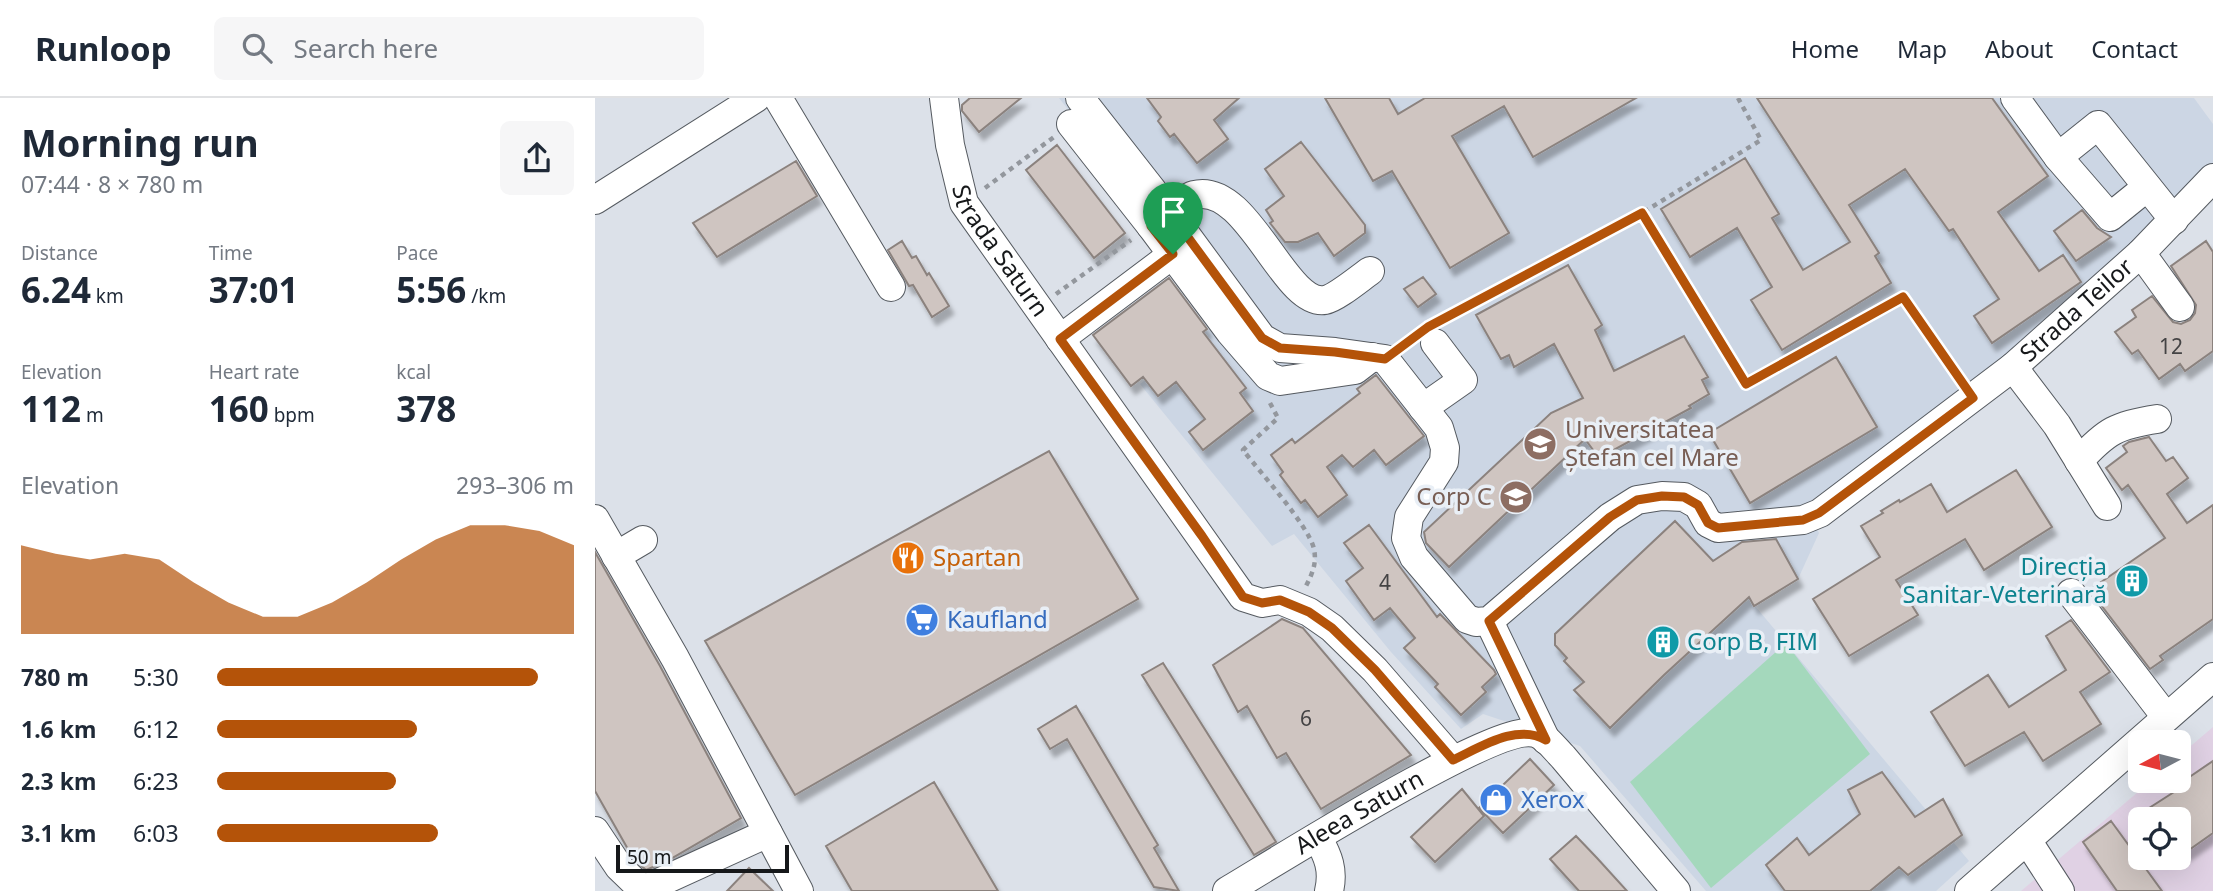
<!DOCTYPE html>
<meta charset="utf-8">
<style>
body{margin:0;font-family:"Noto Sans",sans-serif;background:#f6f6f7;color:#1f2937;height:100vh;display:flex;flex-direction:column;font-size:26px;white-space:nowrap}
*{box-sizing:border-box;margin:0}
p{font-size:23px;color:#747a83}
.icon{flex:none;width:38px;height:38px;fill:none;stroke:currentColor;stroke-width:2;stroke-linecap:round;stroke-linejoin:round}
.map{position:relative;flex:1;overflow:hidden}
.drawer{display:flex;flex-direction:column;background:#fff;width:595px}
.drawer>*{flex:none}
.needle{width:46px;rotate:263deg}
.buttons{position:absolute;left:1533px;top:632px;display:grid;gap:14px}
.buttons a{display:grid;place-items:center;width:63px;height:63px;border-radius:10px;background:#fff;box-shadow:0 7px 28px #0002;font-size:35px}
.scale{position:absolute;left:21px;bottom:18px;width:173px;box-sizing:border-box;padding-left:7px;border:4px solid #16181a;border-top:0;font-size:19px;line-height:24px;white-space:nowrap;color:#16181a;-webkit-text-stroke:5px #e9eff6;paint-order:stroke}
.pin{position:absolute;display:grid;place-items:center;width:60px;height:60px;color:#fff;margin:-72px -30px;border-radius:50% 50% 50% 0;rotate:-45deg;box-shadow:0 0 7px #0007}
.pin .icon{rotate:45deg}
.round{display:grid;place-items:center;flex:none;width:74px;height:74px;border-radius:10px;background:#f6f6f7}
.overview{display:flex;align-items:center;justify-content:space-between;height:119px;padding:0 21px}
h1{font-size:38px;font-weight:700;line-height:52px}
.stats{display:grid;grid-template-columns:repeat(3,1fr);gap:10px;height:119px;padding:7px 21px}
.stats div{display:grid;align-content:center}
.stats b{font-size:35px;font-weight:700}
.stats small{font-size:19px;font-weight:400}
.stats p{font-size:19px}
.chart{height:196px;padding:14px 21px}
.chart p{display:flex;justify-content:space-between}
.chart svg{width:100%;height:126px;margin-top:7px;fill:#b45309;opacity:.7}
ul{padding:0 21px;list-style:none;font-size:23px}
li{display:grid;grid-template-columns:112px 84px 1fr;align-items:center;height:52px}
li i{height:18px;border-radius:9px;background:#b45309}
header{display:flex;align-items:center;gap:42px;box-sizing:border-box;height:98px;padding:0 35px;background:#fff;border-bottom:2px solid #e0e1e3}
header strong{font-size:33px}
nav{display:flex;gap:38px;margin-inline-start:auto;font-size:24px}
.search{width:490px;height:63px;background:#f6f6f7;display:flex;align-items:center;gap:18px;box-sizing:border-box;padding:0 24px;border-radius:10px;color:#747a83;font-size:26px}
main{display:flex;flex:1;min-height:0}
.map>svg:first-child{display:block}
</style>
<header>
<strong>Runloop</strong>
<div class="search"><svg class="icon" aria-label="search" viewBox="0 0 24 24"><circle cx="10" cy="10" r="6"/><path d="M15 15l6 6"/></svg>Search here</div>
<nav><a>Home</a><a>Map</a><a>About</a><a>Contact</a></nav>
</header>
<main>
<section class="drawer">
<div class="overview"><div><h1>Morning run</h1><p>07:44 · 8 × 780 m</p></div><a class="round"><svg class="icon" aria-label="share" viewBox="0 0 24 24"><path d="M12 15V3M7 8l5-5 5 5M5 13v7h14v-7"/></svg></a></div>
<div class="stats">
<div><p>Distance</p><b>6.24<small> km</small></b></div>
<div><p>Time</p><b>37:01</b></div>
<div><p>Pace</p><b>5:56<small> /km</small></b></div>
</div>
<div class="stats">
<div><p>Elevation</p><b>112<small> m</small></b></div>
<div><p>Heart rate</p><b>160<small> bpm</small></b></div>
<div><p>kcal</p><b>378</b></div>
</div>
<div class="chart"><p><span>Elevation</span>293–306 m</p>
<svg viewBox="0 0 160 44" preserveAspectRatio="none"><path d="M0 44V13L10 16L20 18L30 16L40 18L50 26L60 33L70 38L80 38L90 33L100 26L110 18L120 11L130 6L140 6L150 8L160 13V44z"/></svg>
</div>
<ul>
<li><b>780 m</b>5:30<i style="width:90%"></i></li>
<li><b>1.6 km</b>6:12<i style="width:56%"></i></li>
<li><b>2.3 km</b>6:23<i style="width:50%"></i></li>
<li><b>3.1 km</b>6:03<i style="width:62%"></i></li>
</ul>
</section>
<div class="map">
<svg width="1618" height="793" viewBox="0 0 1618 793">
<defs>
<filter id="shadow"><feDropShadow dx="4.5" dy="8" stdDeviation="2" flood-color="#0004"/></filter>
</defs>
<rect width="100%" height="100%" fill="#dce1e9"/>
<path fill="#ccd6e4" d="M 464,0 L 1599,0 L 1618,26 L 1618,66 L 1541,147 L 1389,280 L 1210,407 L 1224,435 L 1203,481 L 1160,508 L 1374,763 L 1341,793 L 1111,793 L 985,648 L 888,616 L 866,631 L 796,554 L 699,436 L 677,448 L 545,286 L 633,216 Z"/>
<path fill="#e0d1e4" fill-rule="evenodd" d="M 1618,629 L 1618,793 L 1426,793 L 1556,683 L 1584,682 L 1584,658 ZM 1545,721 L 1584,721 L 1584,760 L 1545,760 Z"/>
<path fill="#a4d8bc" d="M 1191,545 L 1275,656 L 1116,790 L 1035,684 Z"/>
<path fill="#cfc5c1" stroke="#8b827e" stroke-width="2" filter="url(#shadow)" d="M 375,0 L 426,0 L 384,34 L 367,13 L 367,7 Z
M 552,0 L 644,0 L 619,22 L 633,41 L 602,65 L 579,36 L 575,39 L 563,23 L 566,19 Z
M 730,0 L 794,0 L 803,16 L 830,0 L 1041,0 L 938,59 L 909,8 L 857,38 L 914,135 L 855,170 L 797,73 L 778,83 Z
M 1162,0 L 1397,0 L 1453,78 L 1403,114 L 1444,173 L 1468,157 L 1486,184 L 1397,245 L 1379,218 L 1404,201 L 1358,131 L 1354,133 L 1310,71 L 1254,107 L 1284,155 L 1280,158 L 1296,185 L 1187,252 L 1156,202 L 1177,189 L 1142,130 L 1095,159 L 1066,111 L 1150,60 L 1184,116 L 1177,120 L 1208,172 L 1255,144 Z
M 706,44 L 770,127 L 770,135 L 739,158 L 723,135 L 703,144 L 690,144 L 675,125 L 678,123 L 671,112 L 689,98 L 670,71 Z
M 462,47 L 530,135 L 499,160 L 431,72 Z
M 201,63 L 222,98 L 122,159 L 98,125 Z
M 1487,112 L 1502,130 L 1516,139 L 1481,163 L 1459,133 Z
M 307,143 L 317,160 L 321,158 L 332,177 L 334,175 L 354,208 L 337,219 L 318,187 L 314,188 L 293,152 Z
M 1611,143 L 1618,154 L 1618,253 L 1590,273 L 1585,266 L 1564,281 L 1543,252 L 1537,256 L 1520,234 L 1541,219 L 1537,212 L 1557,198 L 1578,224 L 1586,226 L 1595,222 L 1600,215 L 1601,207 L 1576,168 Z
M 973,167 L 1007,227 L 1000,232 L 1019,273 L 1089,238 L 1113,279 L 1107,282 L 1114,296 L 1094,308 L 1096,310 L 1004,360 L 990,341 L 854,469 L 831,445 L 829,434 L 956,315 L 988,300 L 959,246 L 919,269 L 914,257 L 906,261 L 881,217 Z
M 828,179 L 841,196 L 823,209 L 809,191 Z
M 574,180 L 612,231 L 608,234 L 651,290 L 645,295 L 658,313 L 608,352 L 594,334 L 610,321 L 581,284 L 563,298 L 548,279 L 536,288 L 498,237 Z
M 1241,259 L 1282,329 L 1155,405 L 1114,335 Z
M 781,277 L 829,338 L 791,367 L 779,352 L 758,369 L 747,357 L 732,369 L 752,397 L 723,419 L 710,402 L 706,405 L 685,377 L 688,374 L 676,357 L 697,341 L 700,345 L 765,295 L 762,291 Z
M 1554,339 L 1571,363 L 1578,359 L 1593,380 L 1572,396 L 1592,425 L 1618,407 L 1618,521 L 1565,558 L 1568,562 L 1555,571 L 1503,503 L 1496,491 L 1570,440 L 1533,387 L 1527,392 L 1511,370 L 1532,354 L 1528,348 L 1534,344 Z
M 454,353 L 543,501 L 200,697 L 110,543 Z
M 1421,372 L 1457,429 L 1389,472 L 1370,441 L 1301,482 L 1323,517 L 1254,558 L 1218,501 L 1285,459 L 1266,428 L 1288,415 L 1286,413 L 1304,402 L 1305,404 L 1336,386 L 1352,414 Z
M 1080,423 L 1118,463 L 1147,444 L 1181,441 L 1203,481 L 1159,508 L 1154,499 L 1069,577 L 1015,630 L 979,592 L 989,584 L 969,563 L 972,560 L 960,547 L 960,536 Z
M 774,427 L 842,519 L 845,516 L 899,572 L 901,576 L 887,589 L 891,594 L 866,617 L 840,589 L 843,586 L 809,550 L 820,540 L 795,510 L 779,522 L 751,483 L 768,470 L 749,445 Z
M 0,454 L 65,568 L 146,720 L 72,763 L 51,772 L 38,760 L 0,693 Z
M 687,521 L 708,530 L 816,657 L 726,711 L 691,655 L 682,660 L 652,608 L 643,614 L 618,567 Z
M 1476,522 L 1515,574 L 1485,594 L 1506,626 L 1448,663 L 1429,634 L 1370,668 L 1336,614 L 1393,577 L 1414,609 L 1471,572 L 1451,538 Z
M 568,565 L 681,744 L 659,757 L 547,577 Z
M 481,608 L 563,747 L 559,750 L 584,793 L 559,789 L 472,641 L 455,651 L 443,631 Z
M 935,661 L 959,687 L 908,735 L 884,710 Z
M 1618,663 L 1618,735 L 1584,759 L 1584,721 L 1537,721 L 1579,694 L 1571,682 L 1590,682 Z
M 1287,674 L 1320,719 L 1348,701 L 1367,737 L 1313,777 L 1304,769 L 1275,793 L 1190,793 L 1171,767 L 1202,740 L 1214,757 L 1265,716 L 1253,692 Z
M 339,684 L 403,793 L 257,793 L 231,748 Z
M 867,691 L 889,718 L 840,764 L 816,739 Z
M 1516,723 L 1551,771 L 1567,793 L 1522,793 L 1488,744 Z
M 981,738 L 1002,760 L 1032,793 L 984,793 L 955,761 Z
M 154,770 L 178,793 L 132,793 Z"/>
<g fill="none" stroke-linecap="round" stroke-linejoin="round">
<defs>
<g id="minor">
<path d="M 183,0 L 296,189"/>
<path id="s1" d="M 349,0 L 355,47 L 369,105 L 648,499 L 667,505 L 685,502 L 714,514 L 737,530 L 780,572 L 858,662"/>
<path id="s2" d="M 485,0 L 575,115 L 667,240 L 685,250 L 740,254 L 790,261 L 844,330 L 850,350 L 849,364 L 814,419 L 811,440 L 819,459 L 872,521 L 881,524 L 894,523 L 1015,419 L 1042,402 L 1067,398 L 1089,399 L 1103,407 L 1113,425 L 1123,430 L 1208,422 L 1225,415 L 1418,269 L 1546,155 L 1618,80"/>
<path d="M 1420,0 L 1463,59 L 1515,119 L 1552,89"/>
<path d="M 476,26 L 556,128"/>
<path d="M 1463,59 L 1503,27 L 1579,122"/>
<path d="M 0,102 L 161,0"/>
<path d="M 1546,155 L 1585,209"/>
<path d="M 775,173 C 765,180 741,200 730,202 C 689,209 653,83 599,97 C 588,100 567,121 556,128 L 635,234 L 673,278 L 685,283 L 760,272 L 777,259"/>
<path d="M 465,241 L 578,156"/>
<path d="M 1418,269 L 1462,327 L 1512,408"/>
<path d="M 828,310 L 868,282 L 840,245"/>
<path d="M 1484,363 C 1511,333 1522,327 1562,321"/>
<path d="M 0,421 L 80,560 L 204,793"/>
<path d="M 21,458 L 48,442"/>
<path d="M 1476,495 L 1571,619"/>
<path d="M 894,523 L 951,642"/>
<path d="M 0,733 L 24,769 L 49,793"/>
<path d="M 723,740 C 733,758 739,772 734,793"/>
<path d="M 1432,742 L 1465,793"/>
<path d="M 48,792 L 173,735"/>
<path id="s3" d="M 632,793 C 678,766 900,625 940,635 C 951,638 960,651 968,659 L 1081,793"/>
<path d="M 1374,793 L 1618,579"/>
</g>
</defs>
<use href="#minor" stroke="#555a60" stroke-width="30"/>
<path stroke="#93979d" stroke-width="4.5" stroke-dasharray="5 5" stroke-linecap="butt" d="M 1143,0 L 1166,42 L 1047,115 L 1151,286 L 1308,199 L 1364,279
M 390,90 L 459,39
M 461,196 L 536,142
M 847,222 L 1047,115
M 675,305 L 683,320 L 648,352 C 664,373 714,428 719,451 C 722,466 717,476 711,488"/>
<use href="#minor" stroke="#fff" stroke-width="28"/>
</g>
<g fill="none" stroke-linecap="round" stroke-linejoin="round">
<defs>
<path id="route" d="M 575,115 L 667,240 L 685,250 L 740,254 L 790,261 L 833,229 L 1047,115 L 1151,286 L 1308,199 L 1378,300 L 1224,415 L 1208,422 L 1123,430 L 1113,425 L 1103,407 L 1089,399 L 1067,398 L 1042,402 L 1015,419 L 894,523 L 951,642 C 922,625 886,649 858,662 L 780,572 L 737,530 L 714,514 L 685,502 L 667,505 L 648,499 L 607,438 L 465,241 L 578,156 L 556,128 Z"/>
</defs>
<use href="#route" stroke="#fff" stroke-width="14"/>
<use href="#route" stroke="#b45309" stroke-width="9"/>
</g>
<defs>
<symbol id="university-disc" viewBox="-11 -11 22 22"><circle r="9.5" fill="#8d6e63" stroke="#e9eff6"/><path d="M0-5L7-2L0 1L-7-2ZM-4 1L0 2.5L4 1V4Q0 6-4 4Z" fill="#fff"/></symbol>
<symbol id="restaurant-disc" viewBox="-11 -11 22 22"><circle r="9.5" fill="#e8710a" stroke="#e9eff6"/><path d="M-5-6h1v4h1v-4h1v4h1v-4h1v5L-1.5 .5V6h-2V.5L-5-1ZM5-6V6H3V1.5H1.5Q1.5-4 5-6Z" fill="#fff"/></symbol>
<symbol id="building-disc" viewBox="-11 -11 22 22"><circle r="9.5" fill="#0f9aa8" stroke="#e9eff6"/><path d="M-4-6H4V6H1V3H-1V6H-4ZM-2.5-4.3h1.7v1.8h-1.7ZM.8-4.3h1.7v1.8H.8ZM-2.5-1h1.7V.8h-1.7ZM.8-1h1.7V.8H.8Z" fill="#fff"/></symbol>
<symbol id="supermarket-disc" viewBox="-11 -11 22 22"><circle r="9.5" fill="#3f7fe0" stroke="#e9eff6"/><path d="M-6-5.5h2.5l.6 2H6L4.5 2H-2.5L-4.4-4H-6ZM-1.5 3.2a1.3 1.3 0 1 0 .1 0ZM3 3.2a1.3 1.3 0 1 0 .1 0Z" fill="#fff"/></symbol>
<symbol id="shop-disc" viewBox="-11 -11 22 22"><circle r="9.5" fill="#3f7fe0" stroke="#e9eff6"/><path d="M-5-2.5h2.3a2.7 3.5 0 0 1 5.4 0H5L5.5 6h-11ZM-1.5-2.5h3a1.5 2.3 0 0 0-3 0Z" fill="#fff"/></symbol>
</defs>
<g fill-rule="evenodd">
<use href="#university-disc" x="926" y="327" width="38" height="38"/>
<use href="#university-disc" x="902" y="380" width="38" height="38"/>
<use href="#restaurant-disc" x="294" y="441" width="38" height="38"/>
<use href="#building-disc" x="1518" y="464" width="38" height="38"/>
<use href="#supermarket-disc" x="308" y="503" width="38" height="38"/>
<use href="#building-disc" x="1049" y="525" width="38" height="38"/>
<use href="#shop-disc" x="882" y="683" width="38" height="38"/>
</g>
<g text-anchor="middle" stroke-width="7" stroke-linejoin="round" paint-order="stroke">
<g font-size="21" fill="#444344">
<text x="1576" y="256">12</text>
<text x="790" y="492">4</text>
<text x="711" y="628">6</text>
</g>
<g font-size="24" fill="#16181a" stroke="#e9eff6">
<text dy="8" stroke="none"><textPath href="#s1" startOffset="166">Strada Saturn</textPath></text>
<text dy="8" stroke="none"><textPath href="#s2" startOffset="1479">Strada Teilor</textPath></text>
<text dy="8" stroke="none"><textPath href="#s3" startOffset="154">Aleea Saturn</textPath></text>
</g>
<g font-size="24" fill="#785e54" stroke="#e9eff6" text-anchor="start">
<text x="970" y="340">Universitatea<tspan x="970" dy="28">Ștefan cel Mare</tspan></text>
<text x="897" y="407" text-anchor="end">Corp C</text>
</g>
<g font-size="24" fill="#c56008" stroke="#e9eff6" text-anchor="start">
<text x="338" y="468">Spartan</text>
</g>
<g font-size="24" fill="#0d838f" stroke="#e9eff6" text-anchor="end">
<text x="1512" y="477">Direcția<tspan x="1512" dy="28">Sanitar-Veterinară</tspan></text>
<text x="1092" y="552" text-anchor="start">Corp B, FIM</text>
</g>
<g font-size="24" fill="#366cbe" stroke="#e9eff6" text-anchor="start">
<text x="352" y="530">Kaufland</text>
<text x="926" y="710">Xerox</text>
</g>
</g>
</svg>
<div class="buttons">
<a><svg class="needle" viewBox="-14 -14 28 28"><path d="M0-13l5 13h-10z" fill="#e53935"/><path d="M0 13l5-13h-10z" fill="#747a83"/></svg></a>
<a><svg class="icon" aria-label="locate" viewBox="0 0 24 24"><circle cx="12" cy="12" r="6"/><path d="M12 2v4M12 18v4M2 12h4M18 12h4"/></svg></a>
</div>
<div class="scale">50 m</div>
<div class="pin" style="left:578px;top:156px;background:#1e9e55"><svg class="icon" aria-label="arrive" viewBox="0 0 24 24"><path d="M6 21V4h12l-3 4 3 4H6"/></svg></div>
</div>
</main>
